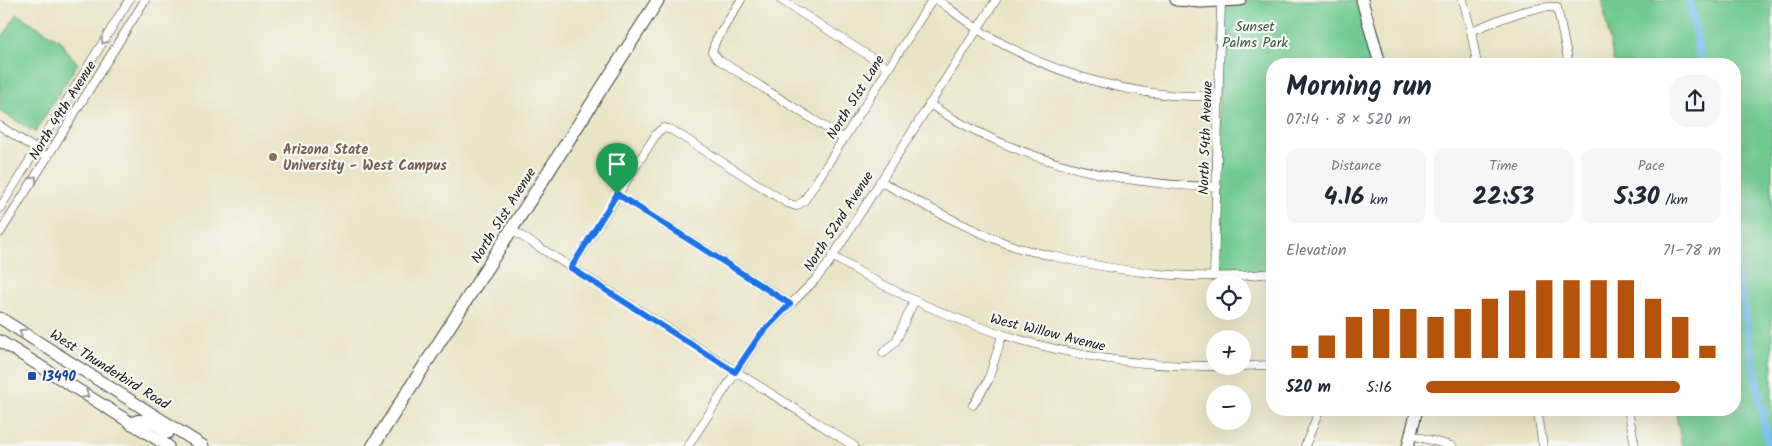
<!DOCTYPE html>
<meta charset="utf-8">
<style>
body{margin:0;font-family:Kalam,sans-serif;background:#f6f6f7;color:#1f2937;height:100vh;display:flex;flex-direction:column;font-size:19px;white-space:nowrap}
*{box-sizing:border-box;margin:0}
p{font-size:16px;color:#747a83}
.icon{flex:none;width:28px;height:28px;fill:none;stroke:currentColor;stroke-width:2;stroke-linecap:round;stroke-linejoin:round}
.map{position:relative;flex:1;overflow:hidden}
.panel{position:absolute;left:1266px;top:58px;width:475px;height:358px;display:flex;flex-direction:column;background:#fff;border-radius:20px;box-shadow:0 5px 20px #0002}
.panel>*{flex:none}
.tools{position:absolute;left:1206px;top:275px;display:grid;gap:10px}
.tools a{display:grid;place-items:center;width:45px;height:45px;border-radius:50%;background:#fff;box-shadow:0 5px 20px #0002;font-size:25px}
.pin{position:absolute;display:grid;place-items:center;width:42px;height:42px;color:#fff;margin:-51px -21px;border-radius:50% 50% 50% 0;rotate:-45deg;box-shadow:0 0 5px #0007}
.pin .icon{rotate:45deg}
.round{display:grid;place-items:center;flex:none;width:52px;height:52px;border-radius:20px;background:#f6f6f7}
.headline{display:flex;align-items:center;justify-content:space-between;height:85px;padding:0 20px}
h1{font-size:28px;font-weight:600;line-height:38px}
.figures{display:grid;grid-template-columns:repeat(3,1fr);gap:8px;height:85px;padding:5px 20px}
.figures div{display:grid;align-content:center;border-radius:12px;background:#f6f6f7;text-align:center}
.figures b{font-size:25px;font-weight:600}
.figures small{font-size:14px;font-weight:400}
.figures p{font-size:14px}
.chart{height:140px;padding:10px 20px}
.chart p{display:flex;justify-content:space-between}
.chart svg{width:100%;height:90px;margin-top:5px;stroke:#b45309;stroke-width:6}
ul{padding:0 20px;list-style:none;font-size:16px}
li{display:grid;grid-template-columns:80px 60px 1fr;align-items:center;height:38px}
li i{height:12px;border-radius:6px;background:#b45309}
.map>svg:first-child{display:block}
</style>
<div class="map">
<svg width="1772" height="446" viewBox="0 0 1772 446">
<rect width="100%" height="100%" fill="#f6f6f2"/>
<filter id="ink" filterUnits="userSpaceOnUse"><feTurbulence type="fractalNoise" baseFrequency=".02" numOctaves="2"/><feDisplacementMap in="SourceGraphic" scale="10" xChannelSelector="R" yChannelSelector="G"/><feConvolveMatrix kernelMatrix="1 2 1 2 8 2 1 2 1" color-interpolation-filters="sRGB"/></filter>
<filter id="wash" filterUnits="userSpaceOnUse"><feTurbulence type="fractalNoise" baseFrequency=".0096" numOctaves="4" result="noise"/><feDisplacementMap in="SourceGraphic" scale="20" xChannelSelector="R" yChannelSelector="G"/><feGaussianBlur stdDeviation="1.12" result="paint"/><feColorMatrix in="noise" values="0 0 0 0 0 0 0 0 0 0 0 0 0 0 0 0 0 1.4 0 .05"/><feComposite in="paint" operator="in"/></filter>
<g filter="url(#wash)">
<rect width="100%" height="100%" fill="#eae4c6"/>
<path fill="#70ca90" stroke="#467356" d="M 1240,0 L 1362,0 L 1380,64 L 1272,64 L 1272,273 L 1214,276 L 1221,2 Z
M 1602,0 L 1772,0 L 1772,446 L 1682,446 L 1675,409 L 1735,409 L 1735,64 L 1614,64 Z
M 17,14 L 62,42 L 64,48 L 78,63 L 35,132 L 0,111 L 0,41 Z"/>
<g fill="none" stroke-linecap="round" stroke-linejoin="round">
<path stroke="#76beee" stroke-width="8" d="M 1690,0 L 1701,64
M 1735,258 L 1768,446"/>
</g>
</g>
<g filter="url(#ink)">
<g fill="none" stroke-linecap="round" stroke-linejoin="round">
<defs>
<path id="street" d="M 741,0 L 716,40 L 712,52 L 719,60 L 844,139
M 781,0 L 888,68
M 938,0 C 954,12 970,25 987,35 C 1042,68 1106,89 1170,95 C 1186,96 1203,96 1219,97
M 1463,0 L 1471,31 L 1477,64
M 1471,31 C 1499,20 1527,6 1557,7 L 1569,64
M 929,104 C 1015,160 1115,185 1217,187
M 0,126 L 48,157
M 880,181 C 924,205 968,230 1016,247 C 1028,251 1041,253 1053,256 C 1122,273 1203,282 1272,273
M 617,194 L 791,304
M 0,208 L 129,0
M 512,230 L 854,446
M 0,233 L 145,0
M 832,256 C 950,328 1077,368 1215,366
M 571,268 L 657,133 L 663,128 L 672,130 L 787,203 L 796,206 L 804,201 L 932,0
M 1214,276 L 1221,2
M 883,353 L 896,341 L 914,301
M 1242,366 L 1272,365
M 973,405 L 988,381 L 1002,336
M 1537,409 L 1543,446
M 1628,409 L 1635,446
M 1411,435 L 1452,446
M 688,446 L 760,335 L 815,280 L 828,264 L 996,0
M 1305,446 L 1320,409"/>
<path id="secondary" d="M 1176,0 L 1201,2 L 1240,0
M 1362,0 L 1380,64
M 0,318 L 203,446
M 0,341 L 168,446
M 131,424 C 143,414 157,426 168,433
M 1408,446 L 1417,409"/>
<path id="primary" d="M 373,446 L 658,0"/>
</defs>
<use href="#street" stroke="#3b3a36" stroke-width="9"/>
<use href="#secondary" stroke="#3b3a36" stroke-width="13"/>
<use href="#primary" stroke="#3b3a36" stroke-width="14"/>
<use href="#street" stroke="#fff" stroke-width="8"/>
<use href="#secondary" stroke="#fff" stroke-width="11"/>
<use href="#primary" stroke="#fff" stroke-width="12"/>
</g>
<defs><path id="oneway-chevron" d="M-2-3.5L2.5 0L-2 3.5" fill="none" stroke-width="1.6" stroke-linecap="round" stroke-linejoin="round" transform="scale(1.25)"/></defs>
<g stroke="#999">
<use href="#oneway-chevron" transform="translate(104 41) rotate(122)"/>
<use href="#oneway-chevron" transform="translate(34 179) rotate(-57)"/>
<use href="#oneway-chevron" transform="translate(22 332) rotate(-148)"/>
<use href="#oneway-chevron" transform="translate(86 395) rotate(32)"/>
</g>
</g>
<g fill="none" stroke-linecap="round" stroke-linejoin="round" filter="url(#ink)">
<defs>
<path id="route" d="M 617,194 L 790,304 L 760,335 L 735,372 L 571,268 Z"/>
</defs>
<use href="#route" stroke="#fff" stroke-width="10"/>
<use href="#route" stroke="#1a73e8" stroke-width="6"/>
</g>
<circle fill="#8d6e63" stroke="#f6f6f2" stroke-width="2" cx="273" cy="157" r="5"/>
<rect fill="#1a4fb4" stroke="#f6f6f2" stroke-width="2" x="27" y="371" width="10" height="10" rx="2.5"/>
<g text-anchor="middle" stroke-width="4.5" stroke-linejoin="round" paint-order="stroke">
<g font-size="14" fill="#395945" stroke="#f6f6f2">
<text x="1255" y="31">Sunset<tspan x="1255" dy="16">Palms Park</tspan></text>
</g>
<g font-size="14" fill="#1c1c1c" stroke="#f6f6f2">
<text transform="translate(855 97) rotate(-58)" y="5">North 51st Lane</text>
<text transform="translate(62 110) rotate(-58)" y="5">North 49th Avenue</text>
<text transform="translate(1205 138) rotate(-88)" y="5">North 54th Avenue</text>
<text transform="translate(503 215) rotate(-58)" y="5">North 51st Avenue</text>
<text transform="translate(838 221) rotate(-57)" y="5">North 52nd Avenue</text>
<text transform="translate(1048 332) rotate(14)" y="5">West Willow Avenue</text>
<text transform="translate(110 369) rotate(32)" y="5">West Thunderbird Road</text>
</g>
<g font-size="14" font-weight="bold" fill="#785e54" stroke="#f6f6f2" text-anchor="start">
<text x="283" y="154">Arizona State<tspan x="283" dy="16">University - West Campus</tspan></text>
</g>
<g font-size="14" font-weight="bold" fill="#164399" stroke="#f6f6f2" text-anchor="start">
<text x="42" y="381">13490</text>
</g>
</g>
</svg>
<div class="tools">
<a><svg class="icon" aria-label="locate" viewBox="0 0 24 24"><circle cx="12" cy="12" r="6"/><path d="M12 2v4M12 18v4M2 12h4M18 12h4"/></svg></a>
<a>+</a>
<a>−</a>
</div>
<div class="pin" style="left:617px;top:194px;background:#1e9e55"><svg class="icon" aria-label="arrive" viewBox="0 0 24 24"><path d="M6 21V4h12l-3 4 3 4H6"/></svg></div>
<section class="panel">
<div class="headline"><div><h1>Morning run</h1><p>07:14 · 8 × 520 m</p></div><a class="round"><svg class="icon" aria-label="share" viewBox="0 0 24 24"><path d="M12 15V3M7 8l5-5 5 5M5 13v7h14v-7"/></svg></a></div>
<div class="figures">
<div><p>Distance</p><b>4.16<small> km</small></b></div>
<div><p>Time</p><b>22:53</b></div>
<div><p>Pace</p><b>5:30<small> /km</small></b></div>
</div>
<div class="chart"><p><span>Elevation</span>71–78 m</p>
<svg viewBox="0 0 160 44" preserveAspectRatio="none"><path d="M5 44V38M15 44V33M25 44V24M35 44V20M45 44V20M55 44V24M65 44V20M75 44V15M85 44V11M95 44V6M105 44V6M115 44V6M125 44V6M135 44V15M145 44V24M155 44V38"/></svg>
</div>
<ul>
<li><b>520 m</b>5:16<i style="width:86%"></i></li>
</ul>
</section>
</div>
